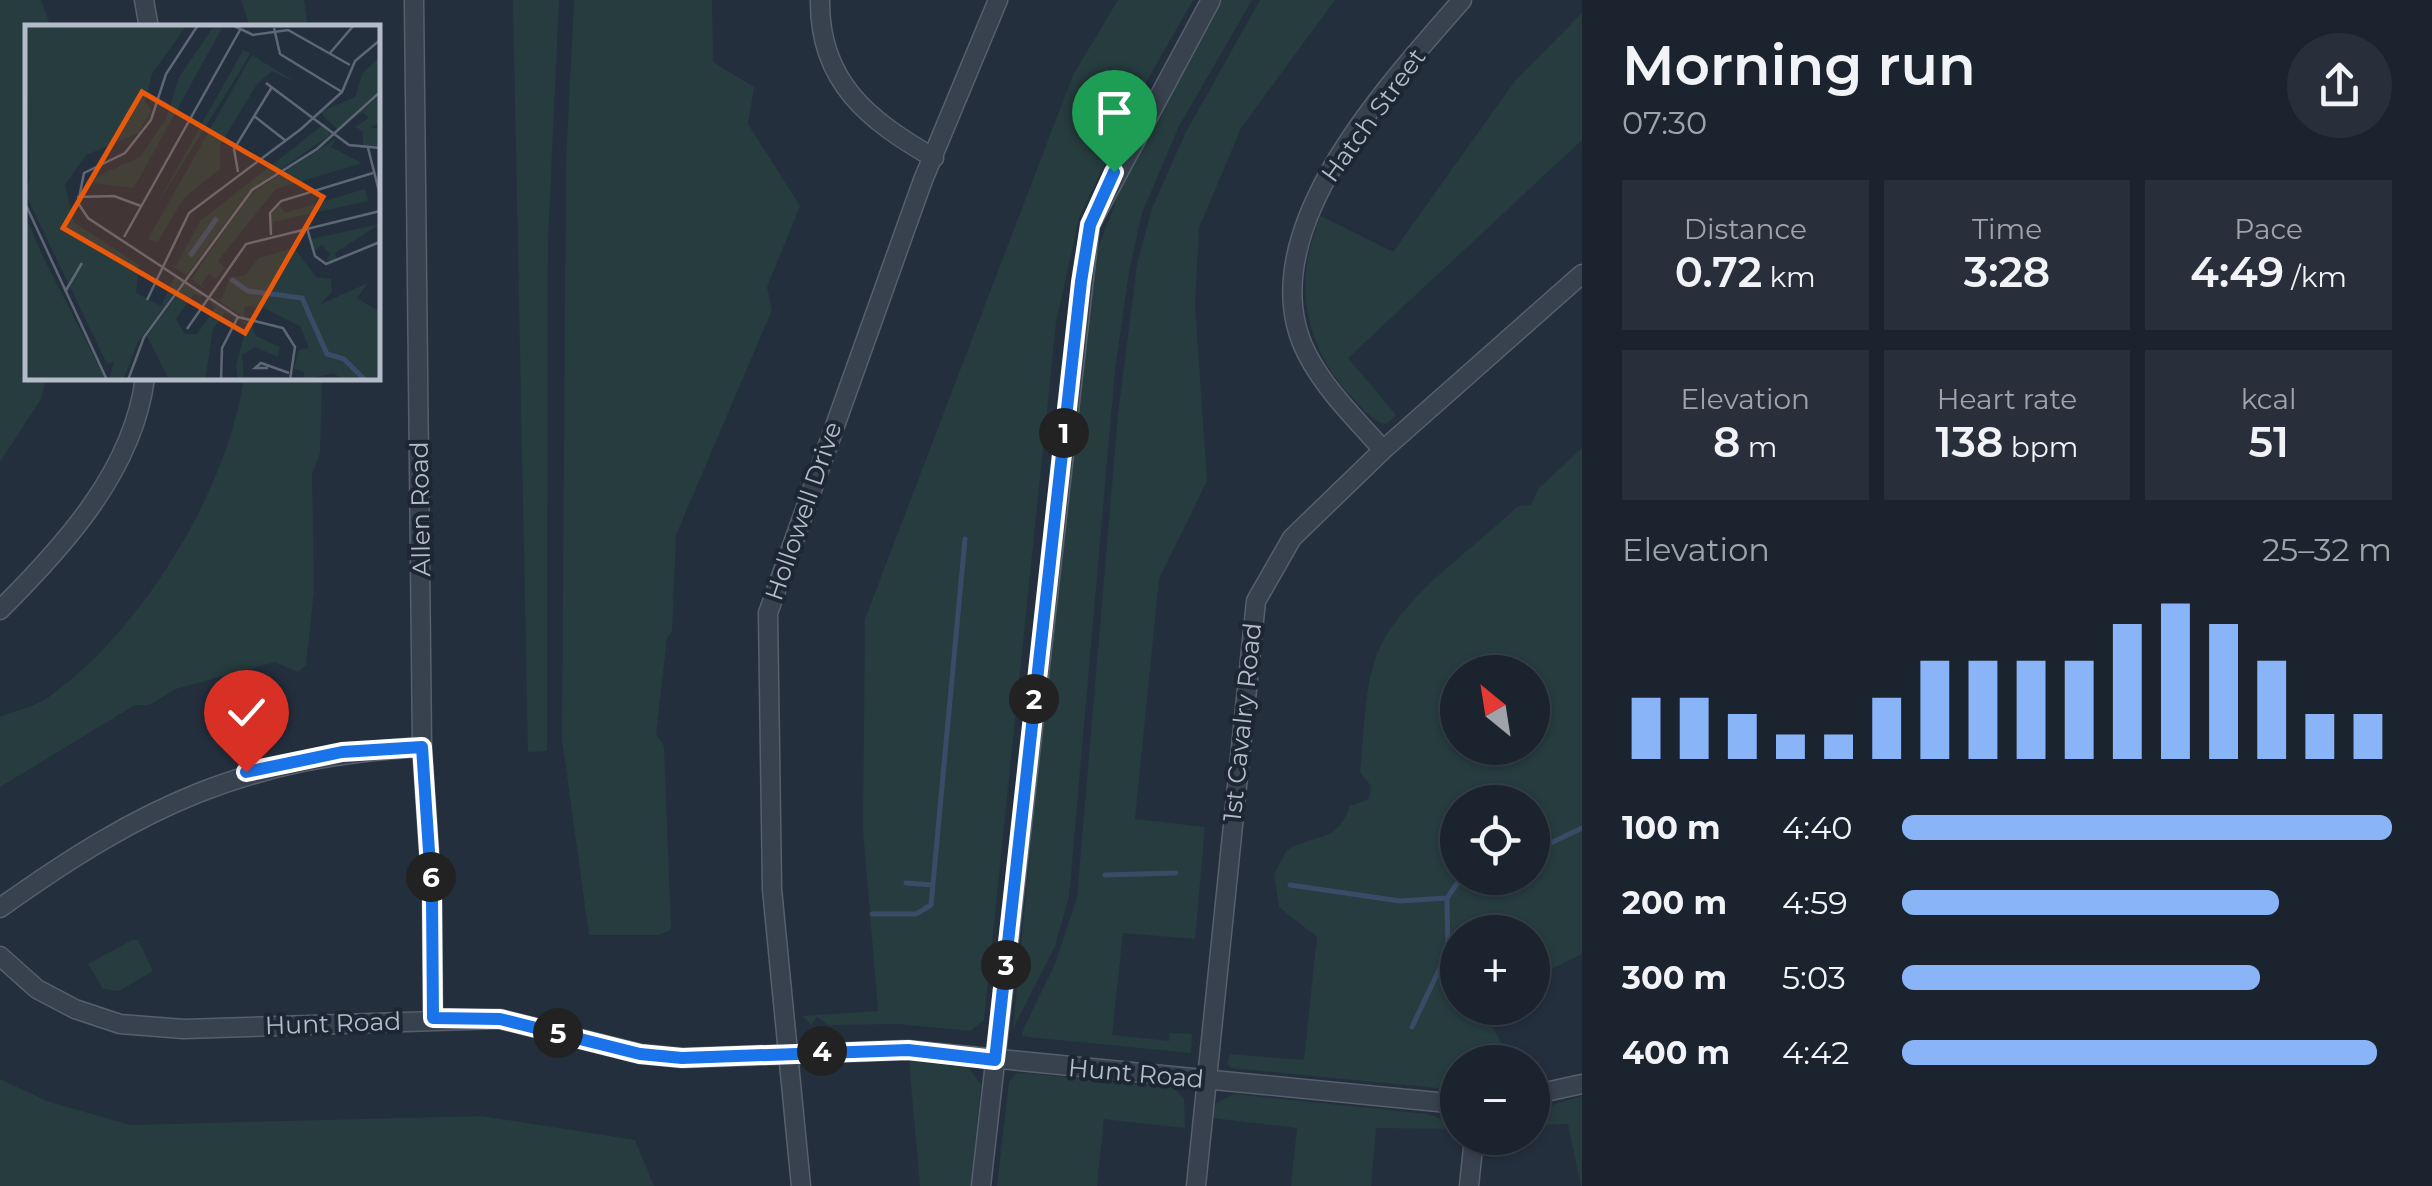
<!DOCTYPE html>
<meta charset="utf-8">
<style>
body{margin:0;font-family:Montserrat,sans-serif;background:#282f3a;color:#f1f3f6;height:100vh;display:flex;flex-direction:column;font-size:38px;white-space:nowrap}
*{box-sizing:border-box;margin:0}
p{font-size:32px;color:#a0a4aa}
.icon{flex:none;width:55px;height:55px;fill:none;stroke:currentColor;stroke-width:2;stroke-linecap:round;stroke-linejoin:round}
.map{position:relative;flex:1;overflow:hidden}
.sheet{display:flex;flex-direction:column;background:#1b232e;width:850px}
.sheet>*{flex:none}
.needle{width:65px;rotate:330deg}
.fabs{position:absolute;left:1440px;top:655px;display:grid;gap:20px}
.fabs a{display:grid;place-items:center;width:110px;height:110px;border-radius:50%;background:#1b232e;box-shadow:0 2px 8px #0004,0 0 0 2px #39404a;font-size:50px}
.pin{position:absolute;display:grid;place-items:center;width:85px;height:85px;color:#fff;margin:-102px -42px;border-radius:50% 50% 50% 0;rotate:-45deg;box-shadow:0 0 10px #0007}
.pin .icon{rotate:45deg}
.km{position:absolute;width:50px;height:50px;margin:-25px;border-radius:50%;background:#222;color:#fff;font-size:28px;line-height:50px;text-align:center}
.round{display:grid;place-items:center;flex:none;width:105px;height:105px;border-radius:52px;background:#282f3a}
.overview{display:flex;align-items:center;justify-content:space-between;height:170px;padding:0 40px}
h1{font-size:55px;font-weight:600;line-height:75px}
.figures{display:grid;grid-template-columns:repeat(3,1fr);gap:15px;height:170px;padding:10px 40px}
.figures div{display:grid;align-content:center;border-radius:0px;background:#282f3a;text-align:center}
.figures b{font-size:42px;font-weight:600}
.figures small{font-size:28px;font-weight:400}
.figures p{font-size:28px}
.chart{height:280px;padding:20px 40px}
.chart p{display:flex;justify-content:space-between}
.chart svg{width:100%;height:180px;margin-top:10px;stroke:#8ab4f8;stroke-width:6}
ul{padding:0 40px;list-style:none;font-size:32px}
li{display:grid;grid-template-columns:160px 120px 1fr;align-items:center;height:75px}
li i{height:25px;border-radius:12px;background:#8ab4f8}
main{display:flex;flex:1;min-height:0}
.map>svg:first-child{display:block}
</style>
<main>
<div class="map">
<svg width="1582" height="1186" viewBox="0 0 1582 1186">
<rect width="100%" height="100%" fill="#242f3e"/>
<path fill="#263c3f" fill-rule="evenodd" d="M 0,0 L 41,0 L 51,27 L 28,28 L 28,378 L 46,378 L 41,399 L 0,462 Z
M 241,0 L 304,0 L 308,27 L 250,27 Z
M 513,0 L 559,0 L 548,240 L 547,751 L 528,752 Z
M 574,0 L 712,0 L 713,62 L 754,87 L 748,124 L 800,206 L 767,287 L 772,310 L 676,535 L 672,632 L 667,638 L 656,734 L 664,746 L 671,930 L 659,935 L 589,935 L 562,739 L 566,163 Z
M 1118,0 L 1193,0 L 1127,116 L 1079,218 L 1056,323 L 984,1020 L 970,1031 L 898,1024 L 828,1025 L 817,1017 L 811,1025 L 803,1016 L 878,1011 L 863,829 L 865,619 L 1073,75 Z
M 1223,0 L 1252,0 L 1179,126 L 1142,213 L 1129,272 L 1115,370 L 1069,897 L 1055,946 L 1013,1029 L 1056,579 L 1095,256 L 1124,180 Z
M 1260,0 L 1335,0 L 1241,128 L 1199,228 L 1195,305 L 1207,481 L 1159,579 L 1135,819 L 1205,827 L 1195,939 L 1123,933 L 1112,1035 L 1169,1041 L 1170,1033 L 1192,1034 L 1191,1053 L 1028,1037 L 1022,1035 L 1024,1028 L 1055,964 L 1077,898 L 1118,415 L 1137,264 L 1152,208 L 1185,134 Z
M 1582,13 L 1582,140 L 1348,358 L 1396,415 L 1387,424 L 1380,423 C 1368,416 1360,406 1351,396 C 1303,345 1293,280 1321,216 L 1393,252 L 1515,81 Z
M 244,378 L 322,378 L 320,453 L 312,474 L 314,590 L 306,665 L 298,672 L 275,662 L 176,689 L 149,705 L 135,705 L 0,787 L 0,717 C 16,710 35,707 49,697 C 143,629 227,491 244,378 Z
M 1582,448 L 1582,954 L 1533,978 L 1532,932 L 1458,932 L 1458,1008 L 1483,1008 L 1511,1062 L 1458,1062 L 1457,1090 L 1232,1068 L 1227,1064 L 1230,1054 L 1304,1060 L 1317,937 L 1279,907 L 1274,874 L 1287,850 C 1316,833 1337,844 1350,806 L 1369,799 L 1371,786 L 1360,772 C 1365,732 1363,680 1382,643 C 1411,589 1475,548 1518,506 L 1531,505 L 1538,489 ZM 1458,672 L 1532,672 L 1532,748 L 1458,748 ZM 1458,802 L 1532,802 L 1532,878 L 1458,878 Z
M 132,940 L 138,940 L 153,971 L 119,991 L 103,989 L 88,964 Z
M 909,1061 L 968,1067 L 981,1085 L 971,1186 L 920,1186 Z
M 1027,1073 L 1173,1088 L 1184,1098 L 1185,1128 L 1104,1119 L 1097,1186 L 997,1186 L 1009,1081 L 1016,1074 Z
M 0,1079 L 49,1102 L 131,1125 L 482,1116 L 635,1140 L 654,1186 L 0,1186 Z
M 1234,1094 L 1427,1114 L 1448,1121 L 1455,1129 L 1376,1128 L 1371,1186 L 1291,1186 L 1297,1128 L 1212,1118 L 1216,1103 Z
M 1582,1096 L 1582,1186 L 1581,1186 L 1568,1124 L 1533,1125 L 1532,1111 Z"/>
<g fill="none" stroke-linecap="round" stroke-linejoin="round">
<path stroke="#394c67" stroke-width="5" d="M 1532,852 L 1582,828
M 1105,875 L 1176,873
M 906,883 L 933,885
M 1290,885 L 1400,901 L 1447,898 L 1461,878
M 872,914 L 916,914 L 931,905 L 965,539
M 1412,1027 L 1448,951 L 1447,899"/>
<defs>
<path id="minor" d="M 144,0 L 149,28
M 414,0 L 422,747 L 432,896 L 433,1018
M 820,0 C 819,83 870,121 934,158
M 1383,450 C 1356,419 1326,391 1307,354 C 1246,235 1390,83 1462,0
M 0,610 C 64,546 133,471 145,378
M 0,908 C 144,805 244,758 422,747
M 0,956 L 37,989 L 75,1009 L 120,1024 L 184,1029 L 500,1019 L 641,1054 L 683,1058 L 908,1050 L 1458,1104
M 1532,1095 L 1582,1084
M 801,1186 L 772,889 L 768,613 L 923,180 L 998,0
M 981,1186 L 1090,225 L 1211,0
M 1196,1186 L 1256,601 L 1292,538 L 1383,450 L 1582,274
M 1469,1186 L 1474,1138"/>
</defs>
<use href="#minor" stroke="#565f6c" stroke-width="21"/>
<use href="#minor" stroke="#38414e" stroke-width="18"/>
</g>
<g fill="none" stroke-linecap="round" stroke-linejoin="round">
<defs>
<path id="route" d="M 246,772 L 342,752 L 422,747 L 432,896 L 433,1018 L 500,1019 L 640,1054 L 682,1058 L 908,1050 L 995,1060 L 1081,282 L 1090,225 L 1114,172"/>
</defs>
<use href="#route" stroke="#fff" stroke-width="20"/>
<use href="#route" stroke="#1a73e8" stroke-width="12"/>
</g>
<g text-anchor="middle" stroke-width="8" stroke-linejoin="round" paint-order="stroke">
<g font-size="25" fill="#b4bcc9" stroke="#1d2633">
<text transform="translate(1373 115) rotate(-54)" y="9">Hatch Street</text>
<text transform="translate(420 509) rotate(-91)" y="9">Allen Road</text>
<text transform="translate(803 511) rotate(-71)" y="9">Hollowell Drive</text>
<text transform="translate(1242 722) rotate(-84)" y="9">1st Cavalry Road</text>
<text transform="translate(333 1023) rotate(-2)" y="9">Hunt Road</text>
<text transform="translate(1136 1073) rotate(5)" y="9">Hunt Road</text>
</g>
</g>
<g transform="translate(25 25)">
<rect width="355" height="355" fill="#242f3e"/>
<path d="M 0,0 L 162,0 L 127,49 L 120,76 L 126,85 L 114,108 L 61,130 L 40,160 L 49,197 L 114,240 L 111,268 L 136,281 L 151,249 L 157,257 L 113,317 L 98,355 L 84,355 L 89,337 L 82,339 L 0,168 L 5,155 ZM 197,3 L 109,163 L 59,157 L 115,132 L 141,94 L 154,52 L 187,4 ZM 218,25 L 225,28 L 220,38 L 127,188 ZM 227,30 L 272,58 L 247,46 L 232,59 L 195,120 L 195,144 L 159,173 L 132,218 L 123,214 ZM 355,32 L 355,65 L 312,104 L 295,87 L 330,72 L 338,48 ZM 355,70 L 355,98 L 345,102 L 355,104 L 355,121 L 338,121 L 338,106 L 330,102 L 344,93 L 338,87 L 326,96 ZM 299,99 L 305,110 L 223,167 L 162,250 L 142,239 L 151,241 L 175,196 ZM 311,114 L 306,122 L 337,138 L 251,164 L 193,236 L 200,242 L 192,254 L 184,249 L 176,259 L 184,267 L 166,254 L 225,169 ZM 340,164 L 343,176 L 248,197 L 248,208 L 245,191 L 254,179 L 260,188 ZM 0,190 L 20,236 L 81,355 L 0,355 ZM 355,199 L 310,228 L 312,236 L 301,235 L 305,229 L 297,220 L 289,226 L 286,214 ZM 269,223 L 291,252 L 306,254 L 307,267 L 294,280 L 343,258 L 332,273 L 355,287 L 355,355 L 318,355 L 309,348 L 279,355 L 279,347 L 269,344 L 274,325 L 284,323 L 275,301 L 237,282 L 220,281 L 219,293 L 187,271 L 196,275 L 205,252 L 221,250 L 233,233 ZM 161,258 L 180,272 L 169,269 L 151,294 L 160,309 L 172,309 L 190,283 L 183,274 L 209,292 L 200,288 L 188,304 L 180,355 L 144,355 L 122,311 ZM 213,295 L 226,298 L 231,311 L 255,322 L 253,332 L 230,322 L 217,330 L 219,355 L 213,355 L 211,340 L 222,300 Z" fill="#263c3f"/>
<path fill="none" stroke="#394c67" stroke-width="5" d="M 165,231 L 192,193M 206,254 L 223,266 L 277,273 L 302,329 L 319,334 L 340,355"/>
<path fill="none" stroke="#5e6776" stroke-width="2.5" d="M 173,0 L 141,49 L 126,95 L 100,128 L 59,148 L 53,178 L 63,193 L 213,292 L 258,303 L 270,322 L 265,355M 207,0 L 228,10 L 263,5 L 325,40M 249,3 L 255,29 L 317,67M 305,28 L 329,0M 241,58 L 324,120 L 355,123M 229,91 L 261,116M 343,123 L 355,170M 213,147 L 209,124 L 247,62M 52,172 L 89,171 L 116,181M 0,178 L 82,355M 282,203 L 290,231 L 301,239 L 355,217M 246,210 L 245,188 L 256,176 L 348,148M 99,212 L 215,5M 40,267 L 57,238M 122,275 L 164,188 L 276,104 L 317,67 L 330,36 L 355,15M 162,304 L 221,219 L 355,186M 243,343 L 230,343 L 236,338 L 264,348M 103,355 L 119,312 L 227,165 L 292,124 L 355,67M 196,355 L 197,323 L 213,292"/>
<path fill="#e8590c" fill-opacity="0.15" stroke="#e8590c" stroke-width="5" d="M 117,67 L 298,172 L 220,308 L 38,203 Z"/>
<rect width="355" height="355" fill="none" stroke="#b4bcc9" stroke-width="5"/>
</g>
</svg>
<div class="fabs">
<a><svg class="needle" viewBox="-14 -14 28 28"><path d="M0-13l5 13h-10z" fill="#e53935"/><path d="M0 13l5-13h-10z" fill="#a0a4aa"/></svg></a>
<a><svg class="icon" aria-label="locate" viewBox="0 0 24 24"><circle cx="12" cy="12" r="6"/><path d="M12 2v4M12 18v4M2 12h4M18 12h4"/></svg></a>
<a>+</a>
<a>−</a>
</div>
<div class="pin" style="left:1114px;top:172px;background:#1e9e55"><svg class="icon" aria-label="arrive" viewBox="0 0 24 24"><path d="M6 21V4h12l-3 4 3 4H6"/></svg></div>
<div class="pin" style="left:246px;top:772px;background:#d93025"><svg class="icon" aria-label="check" viewBox="0 0 24 24"><path d="M5 12l5 5 9-10"/></svg></div>
<b class="km" style="left:1064px;top:433px">1</b>
<b class="km" style="left:1034px;top:699px">2</b>
<b class="km" style="left:1006px;top:965px">3</b>
<b class="km" style="left:822px;top:1051px">4</b>
<b class="km" style="left:558px;top:1033px">5</b>
<b class="km" style="left:431px;top:877px">6</b>
</div>
<section class="sheet">
<div class="overview"><div><h1>Morning run</h1><p>07:30</p></div><a class="round"><svg class="icon" aria-label="share" viewBox="0 0 24 24"><path d="M12 15V3M7 8l5-5 5 5M5 13v7h14v-7"/></svg></a></div>
<div class="figures">
<div><p>Distance</p><b>0.72<small> km</small></b></div>
<div><p>Time</p><b>3:28</b></div>
<div><p>Pace</p><b>4:49<small> /km</small></b></div>
</div>
<div class="figures">
<div><p>Elevation</p><b>8<small> m</small></b></div>
<div><p>Heart rate</p><b>138<small> bpm</small></b></div>
<div><p>kcal</p><b>51</b></div>
</div>
<div class="chart"><p><span>Elevation</span>25–32 m</p>
<svg viewBox="0 0 160 44" preserveAspectRatio="none"><path d="M5 44V29M15 44V29M25 44V33M35 44V38M45 44V38M55 44V29M65 44V20M75 44V20M85 44V20M95 44V20M105 44V11M115 44V6M125 44V11M135 44V20M145 44V33M155 44V33"/></svg>
</div>
<ul>
<li><b>100 m</b>4:40<i style="width:100%"></i></li>
<li><b>200 m</b>4:59<i style="width:77%"></i></li>
<li><b>300 m</b>5:03<i style="width:73%"></i></li>
<li><b>400 m</b>4:42<i style="width:97%"></i></li>
</ul>
</section>
</main>
